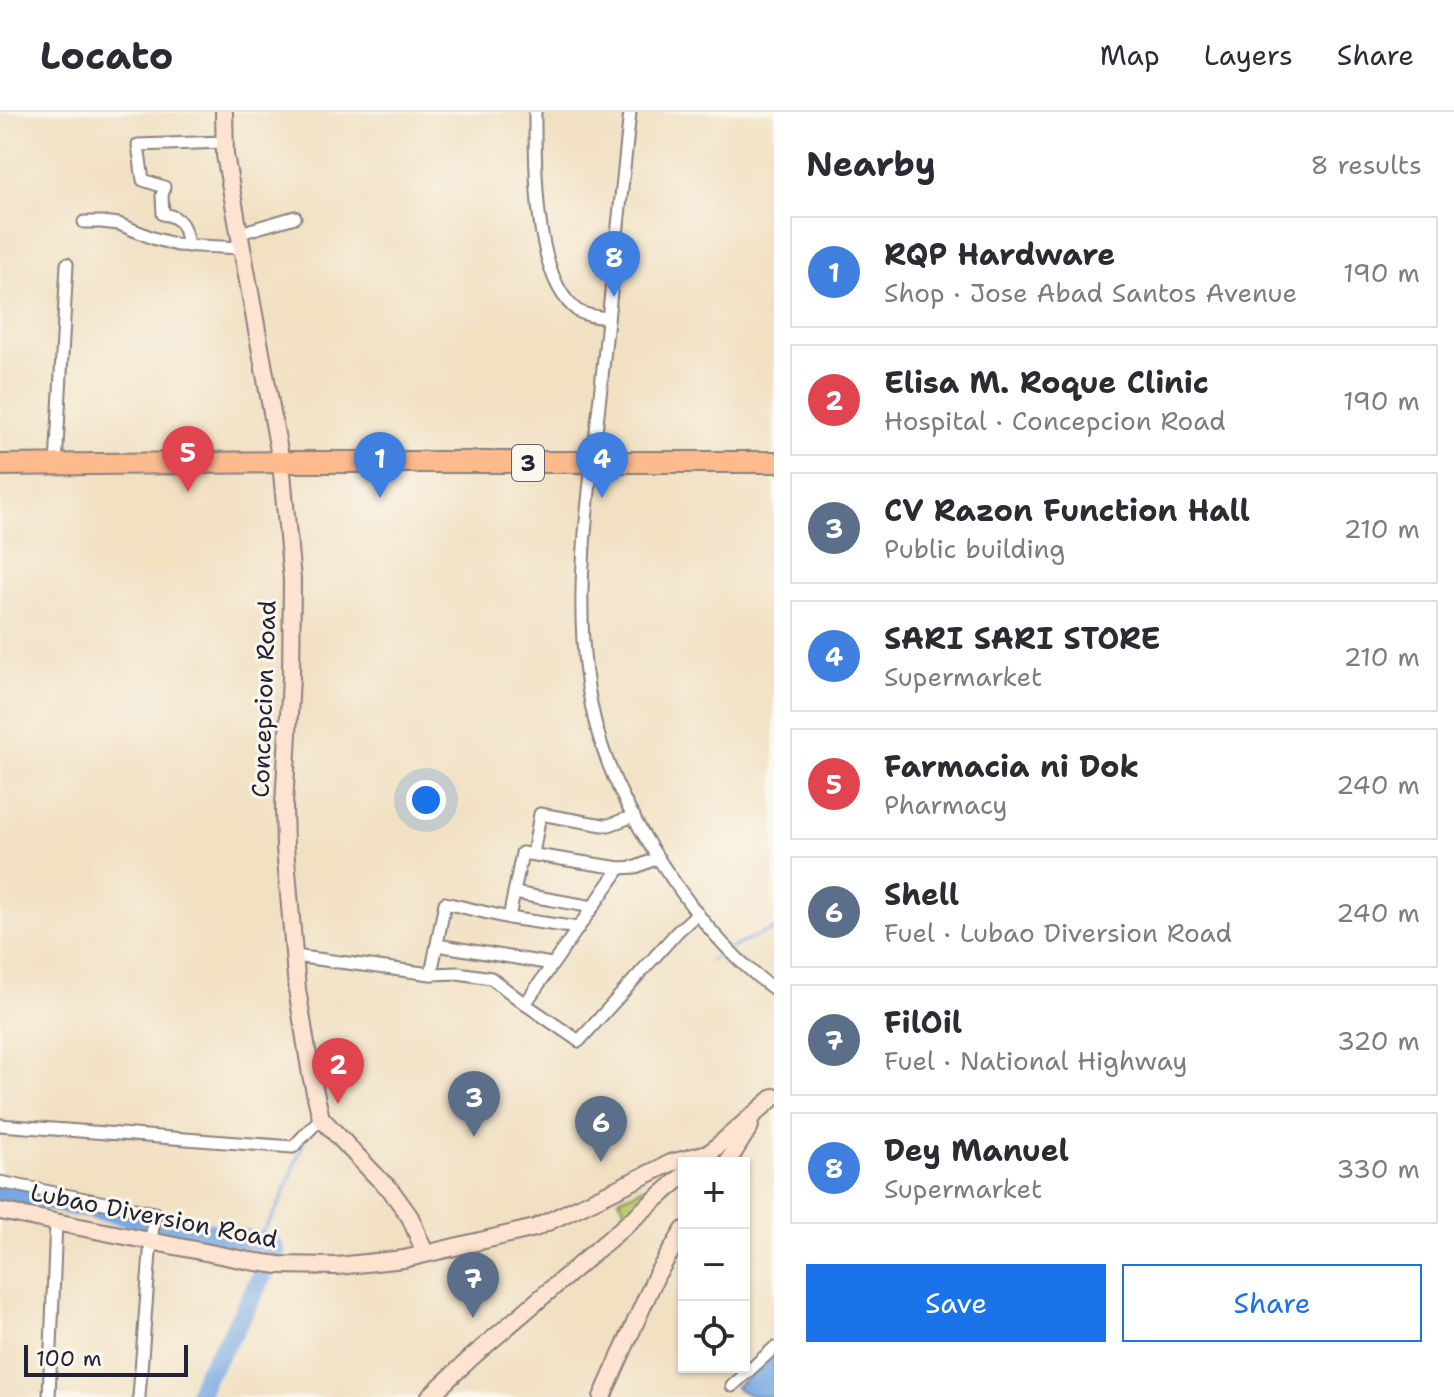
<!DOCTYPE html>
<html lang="en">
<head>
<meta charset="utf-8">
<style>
  body { margin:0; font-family:"Shantell Sans",sans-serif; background:#f7f7f7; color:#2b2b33 }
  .controls { position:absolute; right:24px; bottom:24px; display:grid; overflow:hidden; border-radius:0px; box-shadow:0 2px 6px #0004 }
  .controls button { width:72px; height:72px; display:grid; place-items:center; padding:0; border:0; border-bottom:2px solid #e1e1e2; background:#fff; color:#2b2b33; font:40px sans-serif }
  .scale { position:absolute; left:24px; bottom:20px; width:164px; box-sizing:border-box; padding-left:8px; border:4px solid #22223b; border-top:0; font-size:22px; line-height:28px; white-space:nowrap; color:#22223b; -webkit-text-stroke:6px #fbf7ec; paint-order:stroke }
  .you { position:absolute; left:426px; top:688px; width:28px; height:28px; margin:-20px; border:6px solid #fff; border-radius:50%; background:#1a73e8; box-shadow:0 0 0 12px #1a73e833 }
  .badge { display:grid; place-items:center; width:52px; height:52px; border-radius:50%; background:#1a73e8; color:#fff; font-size:26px; font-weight:700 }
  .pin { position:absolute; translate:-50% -66px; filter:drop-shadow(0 2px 4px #0008) }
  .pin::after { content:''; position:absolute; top:42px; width:28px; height:24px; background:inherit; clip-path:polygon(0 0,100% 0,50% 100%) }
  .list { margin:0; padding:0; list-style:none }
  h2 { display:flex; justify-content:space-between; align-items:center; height:104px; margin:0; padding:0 32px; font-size:34px }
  h2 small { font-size:26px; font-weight:400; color:#7c7c81 }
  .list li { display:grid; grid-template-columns:52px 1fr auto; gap:24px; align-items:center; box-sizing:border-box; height:112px; margin:0 16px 16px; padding:0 16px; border:2px solid #e1e1e2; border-radius:0px }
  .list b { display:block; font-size:30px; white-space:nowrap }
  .list p { margin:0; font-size:26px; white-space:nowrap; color:#7c7c81 }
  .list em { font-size:26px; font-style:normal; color:#7c7c81 }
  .actions { display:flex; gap:16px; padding:24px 32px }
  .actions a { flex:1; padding:18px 0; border:2px solid #1a73e8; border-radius:0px; text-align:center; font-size:28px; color:#1a73e8 }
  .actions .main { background:#1a73e8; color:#fff }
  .icon { flex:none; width:44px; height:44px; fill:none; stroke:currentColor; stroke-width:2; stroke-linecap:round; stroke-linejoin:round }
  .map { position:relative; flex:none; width:774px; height:1285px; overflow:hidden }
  header { display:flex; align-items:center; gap:48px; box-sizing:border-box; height:112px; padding:0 40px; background:#fff; border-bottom:2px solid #e1e1e2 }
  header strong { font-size:38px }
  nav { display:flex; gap:44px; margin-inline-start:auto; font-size:28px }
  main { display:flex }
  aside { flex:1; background:#fff }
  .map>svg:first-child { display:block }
  .green { fill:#bccd70; stroke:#6f7856; stroke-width:2 }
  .water { fill:#77a8e2; stroke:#4c658e; stroke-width:2 }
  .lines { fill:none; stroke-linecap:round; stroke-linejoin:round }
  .stream { stroke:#77a8e2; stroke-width:3 }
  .river { stroke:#77a8e2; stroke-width:20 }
  .street-casing { stroke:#8a817e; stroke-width:15 }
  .secondary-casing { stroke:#8a817e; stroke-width:20 }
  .highway-casing { stroke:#8a817e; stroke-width:24 }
  .street { stroke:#fff; stroke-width:11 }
  .secondary { stroke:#fee3d1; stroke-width:16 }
  .highway { stroke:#fcba8d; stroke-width:20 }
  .labels { text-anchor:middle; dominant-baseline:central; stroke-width:6; stroke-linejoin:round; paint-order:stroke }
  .shield { fill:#fbf7ec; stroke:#636270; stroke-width:2 }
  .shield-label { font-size:22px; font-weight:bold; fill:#22223b }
  .street-label { font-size:24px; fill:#22223b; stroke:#fbf7ec }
</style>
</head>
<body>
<header>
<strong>Locato</strong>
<nav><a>Map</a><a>Layers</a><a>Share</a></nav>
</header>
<main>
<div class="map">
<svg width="774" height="1285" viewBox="0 0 774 1285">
  <rect width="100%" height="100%" fill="#fbf7ec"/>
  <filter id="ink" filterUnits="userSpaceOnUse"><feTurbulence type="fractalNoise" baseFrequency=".0125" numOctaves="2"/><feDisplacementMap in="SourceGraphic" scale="16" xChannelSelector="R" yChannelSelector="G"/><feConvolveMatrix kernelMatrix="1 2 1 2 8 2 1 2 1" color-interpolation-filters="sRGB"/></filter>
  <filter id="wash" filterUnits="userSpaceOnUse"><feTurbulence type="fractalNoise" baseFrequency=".006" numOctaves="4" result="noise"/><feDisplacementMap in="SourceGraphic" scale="32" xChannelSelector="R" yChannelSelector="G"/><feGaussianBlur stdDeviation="1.8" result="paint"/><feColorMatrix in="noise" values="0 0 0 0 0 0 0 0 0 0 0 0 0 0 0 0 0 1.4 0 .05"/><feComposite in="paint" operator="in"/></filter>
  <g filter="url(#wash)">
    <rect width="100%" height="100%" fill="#f1e0c2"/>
    <path class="green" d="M674,1061l3,4 -48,39 -10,-17z"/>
    <path class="water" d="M774,1240v45c-15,0 -26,0 -38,-10z"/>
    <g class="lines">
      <g class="stream">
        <path d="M730,836l44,-19"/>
        <path d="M710,849l14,-9"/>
        <path d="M254,1130c27,-31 34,-61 49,-98"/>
      </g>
      <g class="river">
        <path d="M0,1080l271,52 4,6 -2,4"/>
        <path d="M198,1285l8,-22 27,-43 31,-60"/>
      </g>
    </g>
  </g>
  <g filter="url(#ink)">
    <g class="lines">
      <defs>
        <g id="street">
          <path d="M535,0c0,51 -2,167 43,199 8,5 20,6 30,7"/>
          <path d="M630,0c-10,95 -20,189 -30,284 -12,110 -33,228 -2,337 12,43 36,88 60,125 33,50 67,96 116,131"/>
          <path d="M84,110h17l18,2 34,14 24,7 66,3"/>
          <path d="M240,121l55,-16"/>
          <path d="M188,134c-3,-18 -5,-29 -25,-32l-1,-18 2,-9 -21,-7 -5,-35 87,-3"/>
          <path d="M56,353l11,-201"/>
          <path d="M533,742l7,-40 63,11h6l25,-9"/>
          <path d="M514,781l79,14"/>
          <path d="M509,806l13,-65 98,15 16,-1 22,-9"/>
          <path d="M437,833l115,19"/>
          <path d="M294,844l137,18 27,-1 33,5 34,26 54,37 99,-110 19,-17"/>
          <path d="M431,862l14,-71 64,15 69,10"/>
          <path d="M525,892l95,-136"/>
          <path d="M0,1013l293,22 28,-29"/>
          <path d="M0,1070l155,31 -4,27 -12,157"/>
          <path d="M732,1274l42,-38"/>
          <path d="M49,1285l7,-175"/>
        </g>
        <g id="secondary">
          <path d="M224,0l1,43 56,307 11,118 -1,98 -7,128 1,41 12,142 14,86 10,43 57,60 12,11 20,28 15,36"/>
          <path d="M706,1044l68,-59"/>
          <path d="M727,1051l23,-37"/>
          <path d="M0,1099l250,50 29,4 58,1 67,-7 131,-31 136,-65 41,-11"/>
          <path d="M429,1285l43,-40 212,-182"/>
          <path d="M602,1285l55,-123 27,-44"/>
        </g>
        <path id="highway" d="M0,353l296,-3h478"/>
      </defs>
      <use href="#street" class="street-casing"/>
      <use href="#secondary" class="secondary-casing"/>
      <use href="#highway" class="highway-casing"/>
      <use href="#street" class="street"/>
      <use href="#secondary" class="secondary"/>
      <use href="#highway" class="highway"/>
    </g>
  </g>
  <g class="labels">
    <rect class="shield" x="512" y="333" width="32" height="36" rx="6"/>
    <g class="shield-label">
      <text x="528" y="351">3</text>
    </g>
    <g class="street-label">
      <text transform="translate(264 587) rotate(-88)">Concepcion Road</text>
      <text transform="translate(154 1104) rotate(11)">Lubao Diversion Road</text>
    </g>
  </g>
</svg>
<div class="controls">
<button>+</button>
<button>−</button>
<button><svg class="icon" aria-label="locate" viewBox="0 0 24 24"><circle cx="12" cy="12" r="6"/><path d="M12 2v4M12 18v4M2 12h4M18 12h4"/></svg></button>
</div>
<div class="scale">100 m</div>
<div class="you"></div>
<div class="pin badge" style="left:380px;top:386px;background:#3f7fe0">1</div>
<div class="pin badge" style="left:338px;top:992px;background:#e0444e">2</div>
<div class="pin badge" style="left:474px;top:1025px;background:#5c6f8a">3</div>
<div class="pin badge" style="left:602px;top:386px;background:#3f7fe0">4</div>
<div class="pin badge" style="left:188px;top:380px;background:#e0444e">5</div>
<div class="pin badge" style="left:601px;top:1050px;background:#5c6f8a">6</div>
<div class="pin badge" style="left:473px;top:1206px;background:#5c6f8a">7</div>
<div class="pin badge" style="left:614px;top:185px;background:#3f7fe0">8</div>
</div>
<aside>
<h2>Nearby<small>8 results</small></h2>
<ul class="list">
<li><span class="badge" style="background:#3f7fe0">1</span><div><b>RQP Hardware</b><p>Shop · Jose Abad Santos Avenue</p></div><em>190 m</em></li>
<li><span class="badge" style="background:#e0444e">2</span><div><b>Elisa M. Roque Clinic</b><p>Hospital · Concepcion Road</p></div><em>190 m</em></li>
<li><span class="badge" style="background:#5c6f8a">3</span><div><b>CV Razon Function Hall</b><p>Public building</p></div><em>210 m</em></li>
<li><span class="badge" style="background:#3f7fe0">4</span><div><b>SARI SARI STORE</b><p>Supermarket</p></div><em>210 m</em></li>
<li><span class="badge" style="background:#e0444e">5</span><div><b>Farmacia ni Dok</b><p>Pharmacy</p></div><em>240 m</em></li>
<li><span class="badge" style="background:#5c6f8a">6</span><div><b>Shell</b><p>Fuel · Lubao Diversion Road</p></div><em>240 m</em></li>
<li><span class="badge" style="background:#5c6f8a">7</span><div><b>FilOil</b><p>Fuel · National Highway</p></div><em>320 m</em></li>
<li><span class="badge" style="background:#3f7fe0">8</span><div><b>Dey Manuel</b><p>Supermarket</p></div><em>330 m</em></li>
</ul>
<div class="actions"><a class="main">Save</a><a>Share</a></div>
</aside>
</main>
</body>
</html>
